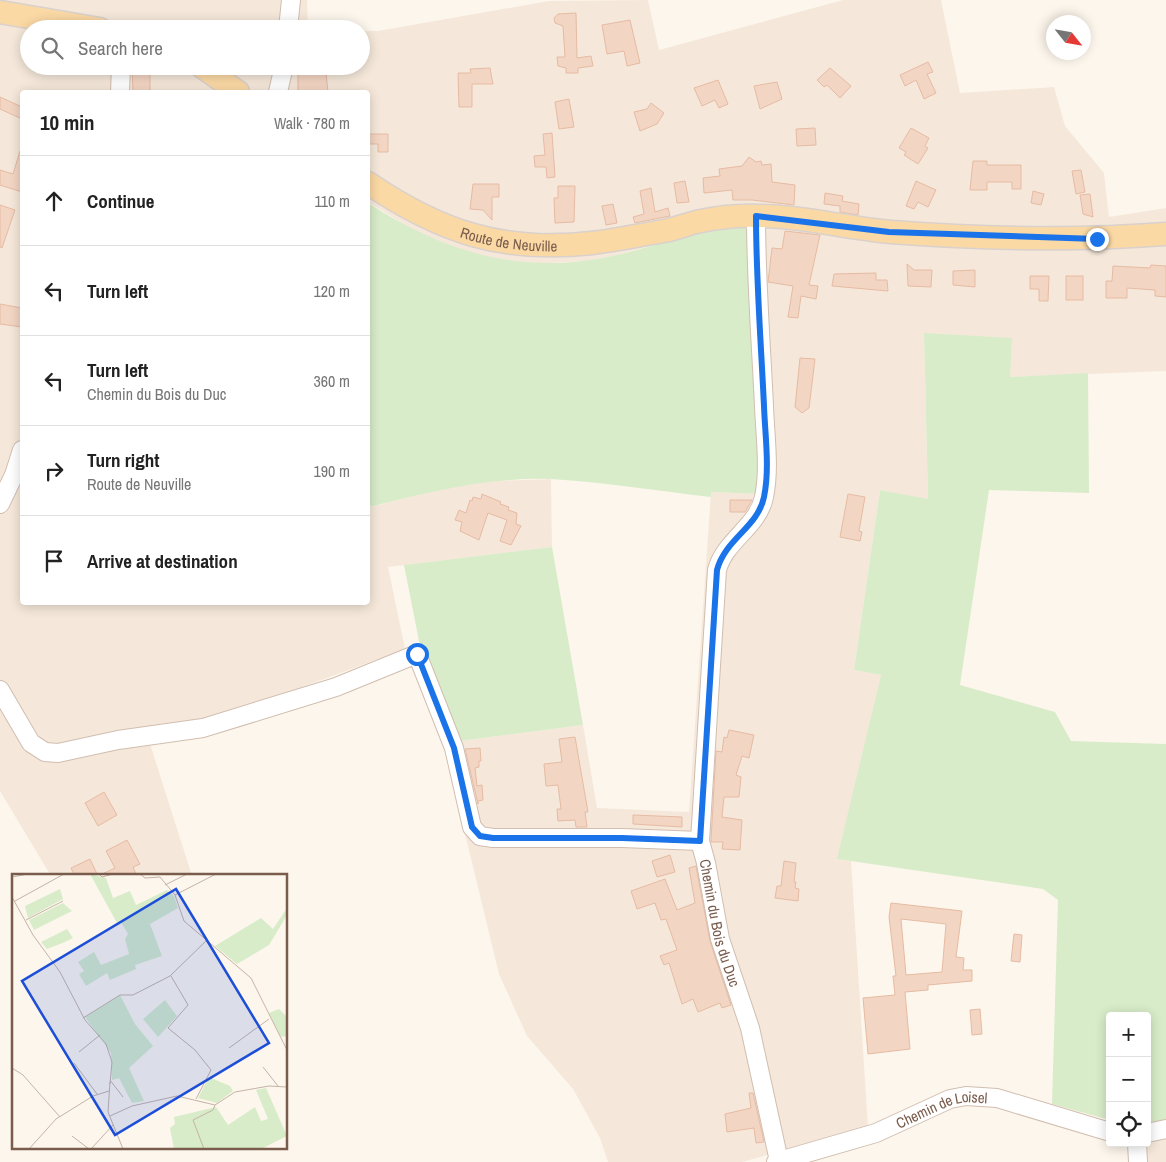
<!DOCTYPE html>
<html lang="en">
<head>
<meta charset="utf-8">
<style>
  body { margin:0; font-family:"Archivo Narrow",sans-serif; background:#f2f2f2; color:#222 }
  .controls { position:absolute; right:15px; bottom:15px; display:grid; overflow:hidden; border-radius:5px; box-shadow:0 2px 12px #0003 }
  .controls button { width:45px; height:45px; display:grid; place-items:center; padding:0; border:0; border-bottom:1px solid #e0e0e0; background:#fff; color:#222; font:25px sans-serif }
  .compass { position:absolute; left:1046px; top:15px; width:45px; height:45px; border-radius:50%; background:#fff; box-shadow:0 2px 12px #0003; rotate:121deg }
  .stop { position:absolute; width:15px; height:15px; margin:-11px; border:4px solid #1a73e8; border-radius:50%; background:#fff }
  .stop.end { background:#1a73e8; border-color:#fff; box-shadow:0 1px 5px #0008 }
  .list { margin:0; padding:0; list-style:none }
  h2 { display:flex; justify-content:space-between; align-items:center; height:65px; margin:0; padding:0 20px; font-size:21px }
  h2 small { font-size:16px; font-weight:400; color:#767676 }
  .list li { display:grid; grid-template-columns:32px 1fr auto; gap:15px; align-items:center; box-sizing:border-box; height:90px; padding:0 20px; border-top:1px solid #e0e0e0 }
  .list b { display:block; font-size:19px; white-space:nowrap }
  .list p { margin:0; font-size:16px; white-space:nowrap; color:#767676 }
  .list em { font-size:16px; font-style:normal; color:#767676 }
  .icon { flex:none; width:28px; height:28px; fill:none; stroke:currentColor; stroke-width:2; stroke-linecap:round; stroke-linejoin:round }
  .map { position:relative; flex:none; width:1166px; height:1162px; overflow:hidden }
  .search { position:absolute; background:#fff; box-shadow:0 2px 12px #0003; left:20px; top:20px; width:350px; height:55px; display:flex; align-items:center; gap:12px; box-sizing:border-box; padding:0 18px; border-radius:28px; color:#767676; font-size:19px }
  .panel { position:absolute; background:#fff; box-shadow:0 2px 12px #0003; left:20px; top:90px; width:350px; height:515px; border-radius:5px }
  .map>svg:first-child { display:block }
  .residential { fill:#f5e8da }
  .green { fill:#d8ecc9 }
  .building { fill:#f3d5c3; stroke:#e6bba3; fill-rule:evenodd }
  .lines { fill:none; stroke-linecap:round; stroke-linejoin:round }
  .minor-casing { stroke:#d1beb0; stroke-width:20 }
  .major-casing { stroke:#dad1cd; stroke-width:25 }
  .minor { stroke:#fff; stroke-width:18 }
  .major { stroke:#fbd9a5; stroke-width:22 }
  .route { stroke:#1a73e8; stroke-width:6 }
  .labels { text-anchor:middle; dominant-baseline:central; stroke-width:5; stroke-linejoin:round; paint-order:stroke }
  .street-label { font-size:15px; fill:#7a5c4d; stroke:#fffaf3 }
  .inset-road { fill:none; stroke:#c5b3a7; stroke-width:1 }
  .view { fill:#1d4ed8; fill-opacity:0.15; stroke:#1d4ed8; stroke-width:2.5 }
  .inset-edge { fill:none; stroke:#7a5c4d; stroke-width:2.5 }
</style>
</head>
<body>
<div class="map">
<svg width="1166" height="1162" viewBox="0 0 1166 1162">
  <rect width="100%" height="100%" fill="#fdf6ec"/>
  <g class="residential">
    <path d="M0,0h307l1,29h-279v37h332v-35h17l171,-30 99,-1 11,50 184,-50h98l19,93 94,-6 11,39 39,47 5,44 57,-9v163l-156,6 -86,-44 4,167 -48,-10 -26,180 27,5 -43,184 13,2 17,266 -126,35h-134l-8,-24 -27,-49 -46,-53 -28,-62 -56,-231 140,-18 14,83 92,4 22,-320 50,2 -48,-265 -100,27 -28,5 -49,3 -28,-2 -41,-10 -49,-19 -50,-31v-110h-346v510h346v-105l2,10 84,-21 42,-5 55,-2 1,68 -164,20 17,82 -175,65 -85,14 47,148h-141l-51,-85z"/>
    <path d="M1166,1119v43h-21l2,-38z"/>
  </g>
  <g class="green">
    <path d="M368,203c76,49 153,73 244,53 33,-7 65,-19 99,-26 14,-4 30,-3 45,-4l5,268 -50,-2v5c-53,-6 -107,-15 -160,-18 -62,-2 -122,13 -182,28l-1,-10z"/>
    <path d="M924,333l88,5 -2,39 78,-4 1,120 -100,-3 -29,195 95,27 16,29 95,3v375l-19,5v-108h-37v104l-58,-16 6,-204 -15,-11 -206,-30 44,-184 -27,-5 26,-180 48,9z"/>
    <path d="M552,547l31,178 -124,16 -39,-95 -16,-81z"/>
  </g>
  <g class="building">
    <path d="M576,13l1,45 14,-2 2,10 -15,2v5h-12v-5l-8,-2 -1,-9h8l-2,-31 -8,-3 -1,-5 4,-4z"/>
    <path d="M630,20l10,43 -13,3 -3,-15 -17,3 -5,-29z"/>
    <path d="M928,62l5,10 -6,2 9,19 -12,6 -8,-19 -11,6 -5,-11z"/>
    <path d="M132,66h18v26h-17z"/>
    <path d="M490,68l3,16h-21v23h-13l-1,-34h13l-1,-4z"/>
    <path d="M830,68l21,18 -11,12 -13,-13 -3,2 -7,-7z"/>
    <path d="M326,73l2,19h-30v-18z"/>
    <path d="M718,80l10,24 -9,4 -4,-8 -13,6 -8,-18z"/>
    <path d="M777,82l5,17 -22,10 -6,-23z"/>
    <path d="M0,97l22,10v12l-22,-10z"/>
    <path d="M569,99l5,28 -15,2 -4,-27z"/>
    <path d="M651,103l13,10 -7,11 -17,7 -6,-19 13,-3z"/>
    <path d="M815,128l1,17 -19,1 -1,-17z"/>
    <path d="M911,128l18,10 -4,8 3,2 -10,16 -14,-9 2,-3 -7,-4z"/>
    <path d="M552,133l3,44 -8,1 -1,-11h-11l-1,-11 11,-1 -2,-21z"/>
    <path d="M368,134h20v18h-10v-8h-10z"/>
    <path d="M20,151l2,1v40l-22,-7v-15l13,4z"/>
    <path d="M749,157l7,5 5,-1 1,4 9,-1 1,18 23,3 -1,20 -42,-5h-19l-1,-10 -28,3 -1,-15 17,-2 -1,-7 23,-3z"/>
    <path d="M973,161h14v4h34v24h-9v-7h-25v8h-17z"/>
    <path d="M1081,170l4,22 -9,2 -4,-23z"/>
    <path d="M685,181l4,21 -12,1 -3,-20z"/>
    <path d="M916,181l20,9 -8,17 -10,-5 -4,7 -8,-3z"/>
    <path d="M473,184h26v13h-7v23l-9,-10 -13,-1z"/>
    <path d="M558,186h17l-1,36 -19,1 -1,-25h4z"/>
    <path d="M651,188l4,24 13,-4 2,8 -35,7 -2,-6 11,-3 -4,-23z"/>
    <path d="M1033,191l11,3 -3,11 -10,-2z"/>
    <path d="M825,193l18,3 -1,5 17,3 -1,11 -18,-3v-6l-16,-2z"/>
    <path d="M1090,194l3,23 -10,-3 -3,-19z"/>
    <path d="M613,204l4,19 -11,2 -4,-19z"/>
    <path d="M0,205l15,5 -13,38 -2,-1z"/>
    <path d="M785,231l35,4 -11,50 9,1 -2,13 -15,-3 -3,22 -10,-1 5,-31 -25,-4 4,-34 10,1z"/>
    <path d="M907,264l7,6h18l-1,17 -23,-1z"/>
    <path d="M1151,265l15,1v31l-11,-1v-6l-28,-2v10h-21v-17h6l1,-15 37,2z"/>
    <path d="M975,270v17l-22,-2v-14z"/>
    <path d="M876,273v7h11l1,11 -56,-5 2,-12z"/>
    <path d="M1030,276h19l-1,25h-9v-12h-9z"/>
    <rect x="1066" y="276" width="17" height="24"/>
    <path d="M0,304l22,4v19l-22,-3z"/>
    <path d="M800,358l15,1 -6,49 -7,5 -7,-6z"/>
    <path d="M482,494l19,8 -1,2 9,3 -1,3 9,3 -1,11 5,2 -10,19 -11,-4 7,-21 -19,-7 -9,27 -19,-9 2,-9 -7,-2 4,-10 7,3 4,-13 2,1 1,-4 8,2z"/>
    <path d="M848,494l17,3 -6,34 3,1 -2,9 -20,-4z"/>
    <path d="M730,500h22l-7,12h-15z"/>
    <path d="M729,730l25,5 -5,23 -7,-2 -6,19 5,2 -2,20h-15l-2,20 20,3 -2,30 -18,-1 1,-7h-12v-2l5,-89 6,1 2,-15 3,1z"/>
    <path d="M575,737l13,75h-3l2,15h-11l-1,-7 -17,1 -1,-12h4l-3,-24 -12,1 -2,-22 18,-2 -3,-23z"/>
    <path d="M480,748l1,13h-2v6l-4,1 2,18 5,-1 1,15 -5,1v3l-13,-55z"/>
    <path d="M104,792l13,23 -19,11 -13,-23z"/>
    <path d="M633,815l49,2v10l-49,-3z"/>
    <path d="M127,840l13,24 -7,3 4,9h-39l17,-8 -9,-17z"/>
    <path d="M670,855l5,17 -18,5 -5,-16z"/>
    <path d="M90,859l8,17h-23l-4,-8z"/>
    <path d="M784,861l12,2 -2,19h2l-1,6 4,1 -1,12 -23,-3 2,-12h4z"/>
    <path d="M696,866l14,75 21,64 -9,3 -2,-5 -22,9 -5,-13 -11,5 -13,-41 -5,2 -4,-9 17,-6 -11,-31 -5,1 -6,-17 -18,6 -6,-18 34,-12 12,31 18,-7 -6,-35z"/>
    <path d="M891,903l71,8 -6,46 8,1 -1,12h9v11l-44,4v5l-23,2 5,57 -42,5 -5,-56 32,-3 -2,-19h3l-7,-59zM901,919l45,5 -4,48 -36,3z"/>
    <path d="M1014,934l8,1 -2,27 -9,-1z"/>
    <path d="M980,1009l2,25 -10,1 -2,-25z"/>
    <path d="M749,1093h4l11,49 -8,1 -2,-15 -27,4 -2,-18 26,-6z"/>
  </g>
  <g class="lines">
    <defs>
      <g id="minor">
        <path d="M288,29l3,-29"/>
        <path d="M120,92l1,-26"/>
        <path d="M278,92l6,-26"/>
        <path id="s1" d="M756,216c0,63 5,127 8,190 1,29 6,63 0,91 -6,30 -39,43 -47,73l-17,271 6,22 14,76 30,89 29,133"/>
        <path d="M0,504l14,-29 8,-25"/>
        <path d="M0,690l31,53 14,9 13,1 60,-13 85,-12 133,-41 81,-33 37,94 18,79 8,9 13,2h129l78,3"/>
        <path d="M1147,1133l19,-4"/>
        <path d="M1137,1143l1,19"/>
        <path id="s2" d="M776,1162l100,-29 74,-34 16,-3 31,2 113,34"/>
      </g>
      <g id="major">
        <path d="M0,12l100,17"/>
        <path d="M201,66l37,26"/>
        <path id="s3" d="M368,183c72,49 135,70 224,60 24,-3 48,-8 72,-12 11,-2 21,-6 32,-9 19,-4 41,-7 61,-6 45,0 89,12 134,16 92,7 184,9 275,2"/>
      </g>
    </defs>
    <use href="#minor" class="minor-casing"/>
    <use href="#major" class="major-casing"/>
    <use href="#minor" class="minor"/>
    <use href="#major" class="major"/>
  </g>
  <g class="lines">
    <path class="route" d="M417,654l37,94 18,79 8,9 13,2h129l78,3 17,-271c8,-31 41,-43 47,-73 6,-29 1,-62 0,-91 -3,-63 -8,-127 -8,-190l133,16 208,7"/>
  </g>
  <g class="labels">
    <g class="street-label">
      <text stroke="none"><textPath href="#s3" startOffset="154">Route de Neuville</textPath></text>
      <text stroke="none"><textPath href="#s1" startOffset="725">Chemin du Bois du Duc</textPath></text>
      <text stroke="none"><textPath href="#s2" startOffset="175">Chemin de Loisel</textPath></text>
    </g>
  </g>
  <g transform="translate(12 874)">
    <rect width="275" height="275" fill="#fdf6ec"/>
    <path d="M78,0l16,4 7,20 17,-7 6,14 31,-15 7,6 4,12 -28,16 12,32 -27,9 1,4 -26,11 -3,-7 -21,13 -7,-12 5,-3 -6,-9 16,-10 7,13 28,-11 -4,-15 3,-5 -7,-12 -4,1zM48,15l3,10 -35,19 -3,-12zM51,29l9,8 -38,19 -5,-10zM275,34v7l-18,30 -32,19 -22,-18 46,-28 12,11zM55,55l6,9 -8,4 -18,7 -6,-7zM108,121l15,29 18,22 -24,22 15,33 -12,2 -13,-25 -7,2 -1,-27 -26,-36zM153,126l12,16 -19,21 -15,-18zM267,135l8,8v20l-7,-1 -11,-23zM197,203l21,9 3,5 -16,12 -19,-5zM254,214l21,48 -26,13h-87l-4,-21 5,-4 -1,-7 42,-10 12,18 27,-18 6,14 7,-2 -12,-29z" fill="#d8ecc9"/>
    <path class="inset-road" d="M87,0l3,3 11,-3M128,0l5,4 15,-1 15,18 9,26 67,57 36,72M0,3l16,-3M153,11l22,-11M163,21l41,-21M0,23l21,38 27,37 25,48 21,24 6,18 -2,22M3,27l49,-27M14,46l37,-19M159,102l17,29 -20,23 27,22 16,20 -15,29M71,144l37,-23h13l37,-19 37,-36M217,174l40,-29M67,178l21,-17M62,189l23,31M251,193l15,19M0,194l11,7 37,42M98,206l13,17M98,208l-2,30 15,37M98,242l22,-10 45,-10 38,9 20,-13 34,-6 18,1M60,262l17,13M17,275l27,-30 37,-23 16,-5M79,275l22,-24M192,275l-11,-29 20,-10 2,-5"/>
    <path class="view" d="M164,15l93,154 -154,92 -93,-154z"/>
    <rect width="275" height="275" class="inset-edge"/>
  </g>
</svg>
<div class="controls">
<button>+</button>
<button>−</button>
<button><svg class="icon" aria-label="locate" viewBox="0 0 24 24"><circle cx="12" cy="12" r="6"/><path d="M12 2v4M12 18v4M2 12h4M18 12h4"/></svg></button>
</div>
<svg class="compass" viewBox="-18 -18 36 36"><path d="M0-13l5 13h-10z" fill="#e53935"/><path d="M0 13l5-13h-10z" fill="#767676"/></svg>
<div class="stop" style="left:417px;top:654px"></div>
<div class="stop end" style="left:1097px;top:239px"></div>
<div class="search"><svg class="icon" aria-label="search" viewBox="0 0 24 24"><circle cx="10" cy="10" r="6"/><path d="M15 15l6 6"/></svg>Search here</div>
<section class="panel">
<h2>10 min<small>Walk · 780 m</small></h2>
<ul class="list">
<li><svg class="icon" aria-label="ahead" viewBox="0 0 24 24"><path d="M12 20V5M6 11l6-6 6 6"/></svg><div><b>Continue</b></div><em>110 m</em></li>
<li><svg class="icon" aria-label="left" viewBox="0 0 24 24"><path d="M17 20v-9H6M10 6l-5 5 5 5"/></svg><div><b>Turn left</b></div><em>120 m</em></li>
<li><svg class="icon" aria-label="left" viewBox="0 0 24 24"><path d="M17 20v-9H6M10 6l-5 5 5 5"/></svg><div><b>Turn left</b><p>Chemin du Bois du Duc</p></div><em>360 m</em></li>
<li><svg class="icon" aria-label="right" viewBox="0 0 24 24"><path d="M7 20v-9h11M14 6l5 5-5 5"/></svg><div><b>Turn right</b><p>Route de Neuville</p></div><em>190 m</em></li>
<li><svg class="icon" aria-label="arrive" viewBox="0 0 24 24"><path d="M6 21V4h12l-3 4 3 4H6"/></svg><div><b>Arrive at destination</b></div></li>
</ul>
</section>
</div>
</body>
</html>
